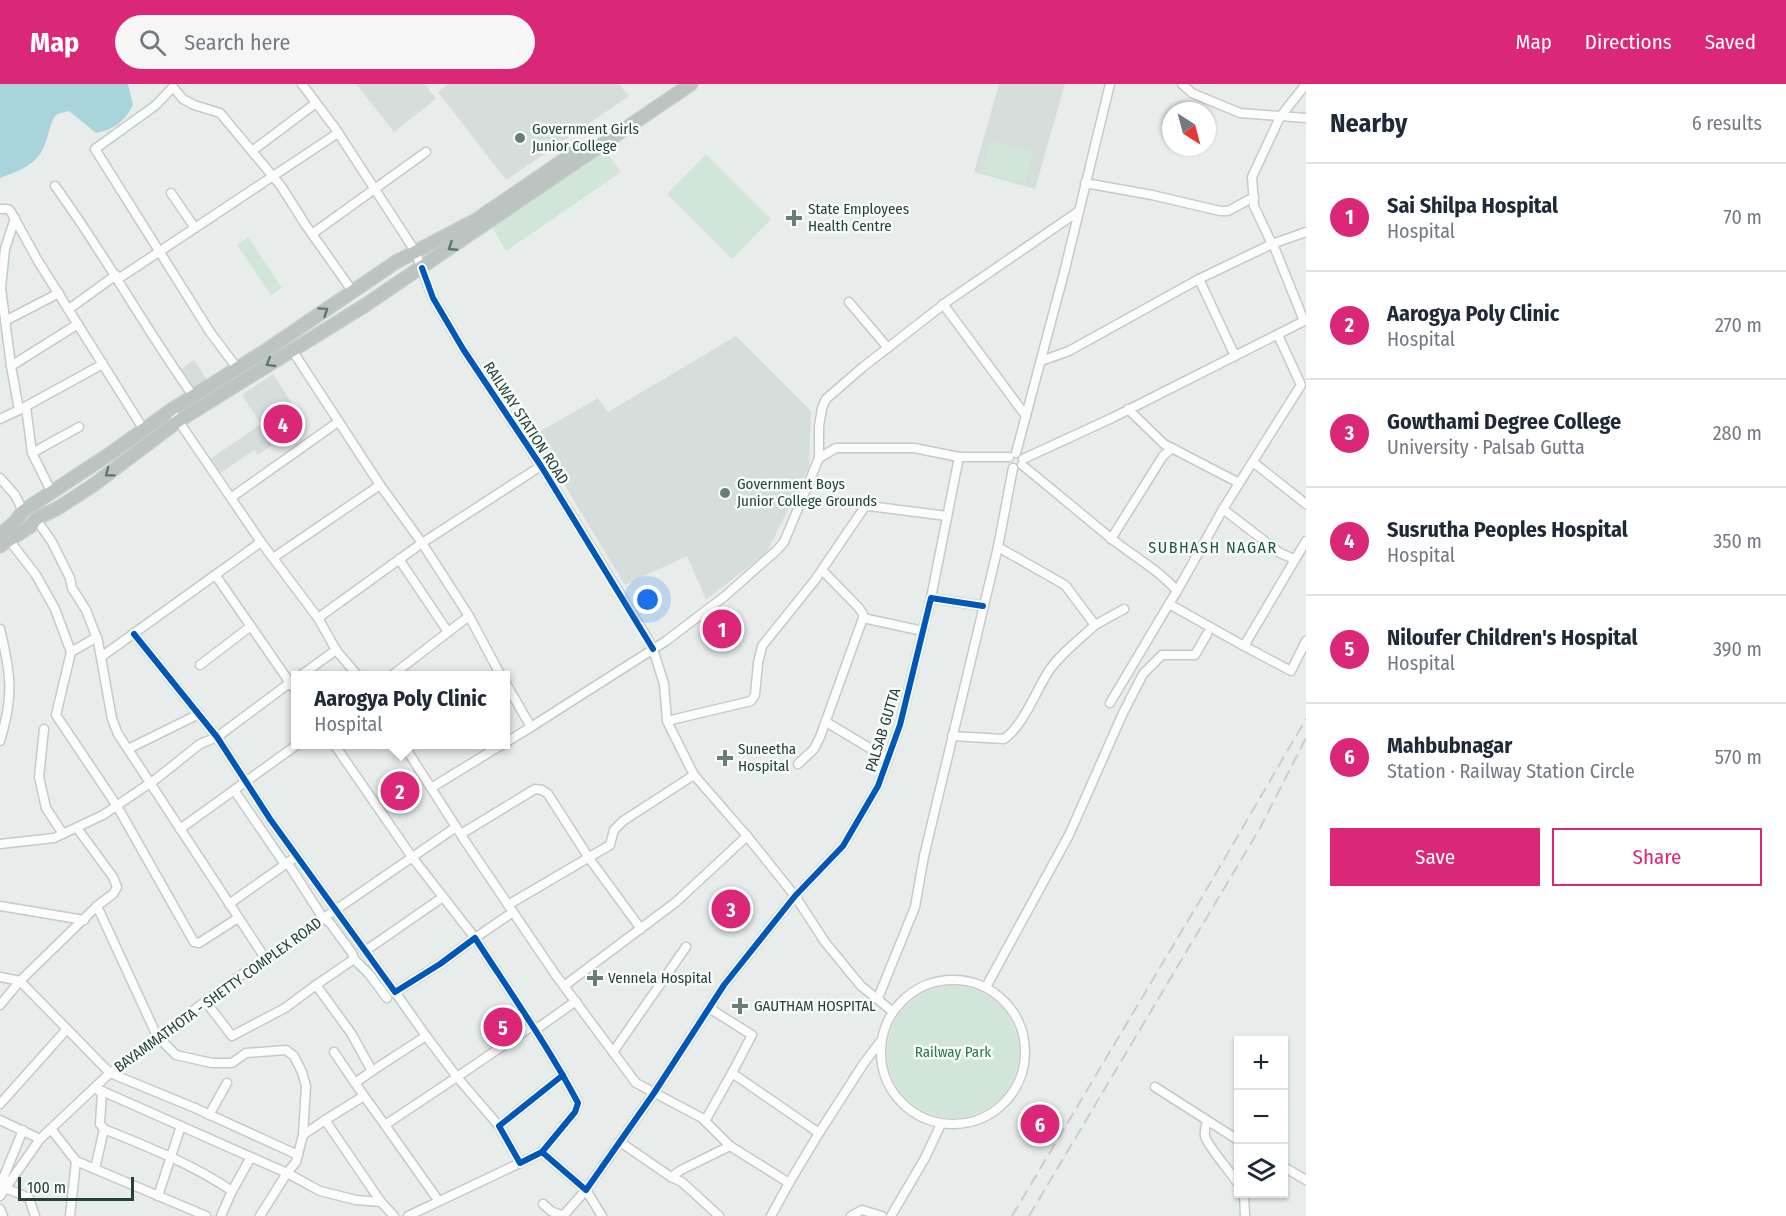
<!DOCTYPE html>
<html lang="en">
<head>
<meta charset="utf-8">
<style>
  body { margin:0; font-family:"Fira Sans Condensed",sans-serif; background:#f6f6f7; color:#1f2937 }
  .controls { position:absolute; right:18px; bottom:18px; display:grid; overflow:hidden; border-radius:0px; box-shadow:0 2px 4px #0004 }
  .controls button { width:54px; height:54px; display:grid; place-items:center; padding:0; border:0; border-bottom:2px solid #e0e1e3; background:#fff; color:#1f2937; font:30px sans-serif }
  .compass { position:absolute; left:1162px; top:18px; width:54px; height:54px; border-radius:50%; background:#fff; box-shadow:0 2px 4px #0004; rotate:144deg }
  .scale { position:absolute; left:18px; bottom:15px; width:116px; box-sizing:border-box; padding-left:6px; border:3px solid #24423a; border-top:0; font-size:16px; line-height:21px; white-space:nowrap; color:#24423a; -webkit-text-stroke:4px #f7fbf9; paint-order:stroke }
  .you { position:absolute; left:648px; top:516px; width:21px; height:21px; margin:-15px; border:4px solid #fff; border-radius:50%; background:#1a73e8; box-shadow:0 0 0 9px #1a73e833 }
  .badge { display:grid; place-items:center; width:39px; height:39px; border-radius:50%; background:#db2777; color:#fff; font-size:20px; font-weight:700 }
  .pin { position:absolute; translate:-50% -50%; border:3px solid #fff; box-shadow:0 2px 6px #0006 }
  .popup { position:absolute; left:291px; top:587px; width:219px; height:78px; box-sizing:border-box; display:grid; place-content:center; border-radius:0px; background:#fff; filter:drop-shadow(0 2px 4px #0005); font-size:20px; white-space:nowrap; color:#747a83 }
  .popup b { font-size:22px; color:#1f2937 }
  .popup::after { content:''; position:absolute; left:50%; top:100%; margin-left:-12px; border:12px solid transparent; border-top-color:#fff }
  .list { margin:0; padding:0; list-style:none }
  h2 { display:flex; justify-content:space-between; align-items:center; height:78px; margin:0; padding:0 24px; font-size:26px }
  h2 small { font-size:20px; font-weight:400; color:#747a83 }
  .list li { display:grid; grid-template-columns:39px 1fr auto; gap:18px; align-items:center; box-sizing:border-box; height:108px; padding:0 24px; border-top:2px solid #e0e1e3 }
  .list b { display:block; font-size:22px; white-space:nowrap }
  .list p { margin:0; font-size:20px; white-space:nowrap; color:#747a83 }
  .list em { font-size:20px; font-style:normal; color:#747a83 }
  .actions { display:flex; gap:12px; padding:18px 24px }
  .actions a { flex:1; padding:14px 0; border:2px solid #db2777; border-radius:0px; text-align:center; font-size:21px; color:#db2777 }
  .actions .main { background:#db2777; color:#fff }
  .icon { flex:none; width:33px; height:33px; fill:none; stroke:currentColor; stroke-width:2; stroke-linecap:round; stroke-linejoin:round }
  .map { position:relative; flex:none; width:1306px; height:1132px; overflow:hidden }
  header { display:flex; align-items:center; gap:36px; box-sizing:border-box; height:84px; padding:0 30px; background:#db2777; color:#fff }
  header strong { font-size:28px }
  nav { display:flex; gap:33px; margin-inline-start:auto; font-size:21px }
  .search { width:420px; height:54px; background:#f6f6f7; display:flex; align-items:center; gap:15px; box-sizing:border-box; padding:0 21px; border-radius:33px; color:#747a83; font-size:22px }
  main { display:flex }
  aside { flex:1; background:#fff }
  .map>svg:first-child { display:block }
  .built { fill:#d6dedb }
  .green { fill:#d1e6d8 }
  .water { fill:#a9d4db }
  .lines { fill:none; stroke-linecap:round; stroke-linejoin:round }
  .minor-casing { stroke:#c5cac8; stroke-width:11 }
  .highway-casing { stroke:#c3ccc9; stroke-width:15 }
  .minor { stroke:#fcfcfc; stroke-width:8 }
  .highway { stroke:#bcc4c2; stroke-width:12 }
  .rail { stroke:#c9cdcc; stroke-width:2; stroke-dasharray:12 6; stroke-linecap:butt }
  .cycleway-casing { stroke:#f7fbf9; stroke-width:10 }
  .cycleway { stroke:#0057b8; stroke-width:6 }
  .oneway { stroke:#617670 }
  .poi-dot { fill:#697e78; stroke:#f7fbf9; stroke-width:2 }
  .labels { text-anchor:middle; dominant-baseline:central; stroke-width:5; stroke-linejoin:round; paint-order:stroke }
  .poi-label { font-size:15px; fill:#24423a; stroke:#f7fbf9; text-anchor:start }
  .street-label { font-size:15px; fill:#24423a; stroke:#f7fbf9 }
  .park-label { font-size:15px; fill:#2d7a4b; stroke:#f7fbf9 }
  .neighbourhood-label { font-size:16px; letter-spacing:1.5px; fill:#1f5548; stroke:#f7fbf9 }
</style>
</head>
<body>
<header>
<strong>Map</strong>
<div class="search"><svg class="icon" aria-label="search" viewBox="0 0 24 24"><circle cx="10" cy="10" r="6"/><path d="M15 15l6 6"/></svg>Search here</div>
<nav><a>Map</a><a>Directions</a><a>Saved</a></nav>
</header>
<main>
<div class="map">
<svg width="1306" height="1132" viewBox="0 0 1306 1132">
  <rect width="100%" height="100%" fill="#e8edeb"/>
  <g class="built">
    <path d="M356,0h69l11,15 -42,33z"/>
    <path d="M449,0h170l10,12 -123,84 -68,-88z"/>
    <path d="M999,0h66l-30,105 -61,-17z"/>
    <path d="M736,252l75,75 -2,56 -42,85 -61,48 -19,-44 -62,29 -91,-150 64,-37 10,14z"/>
    <path d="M194,276l16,24 -17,12 -16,-24z"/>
    <path d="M273,290l32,49 -47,32 -4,-5 -35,24 -10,-14 52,-36 -19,-29z"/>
  </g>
  <g class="green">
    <path d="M991,57l43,11 -9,32 -43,-13z"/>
    <path d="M604,65l17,23 -115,79 -14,-24z"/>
    <path d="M706,70l65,65 -39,40 -65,-65z"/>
    <path d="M248,153l34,51 -11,7 -34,-50z"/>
    <circle cx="953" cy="968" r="66"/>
  </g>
  <path class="water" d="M0,0h128l5,21c-8,16 -19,25 -37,28l-27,-22c-4,1 -10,2 -13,4 -6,5 -9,31 -16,39 -9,13 -26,19 -40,24z"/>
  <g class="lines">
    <defs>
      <g id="minor">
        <path d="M302,0l33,44 80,123 18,47 30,51 78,117 105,170 7,13 11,35 3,37 27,54 53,61 48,60 30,46 36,44 31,25"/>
        <path d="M1182,0l10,9 48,20 66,5"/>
        <path d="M1306,0l-26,33 -28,60 2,29 18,38 34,-12"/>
        <path d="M252,67l64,-48"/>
        <path d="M1085,99l67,12 68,16h8l26,-14"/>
        <path d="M55,102c50,68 90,143 139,211"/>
        <path d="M171,109l24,35"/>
        <path d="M0,125h8l3,3 27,49 106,169"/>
        <path d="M312,150l114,-82"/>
        <path d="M1273,160l31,77"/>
        <path d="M118,195l220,-146"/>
        <path d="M1199,195l36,77"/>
        <path d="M849,218l39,46"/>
        <path d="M943,220l83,112"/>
        <path d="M69,225l47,-34"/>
        <path d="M5,237l54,-28"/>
        <path d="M292,266l88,135 42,58 119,-77"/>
        <path d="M1041,277l28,-10 130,-72 73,-35"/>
        <path d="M11,282l67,-42"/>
        <path d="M237,284l-27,-36 -115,-183 61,-44 17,-18 10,12 11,6 26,8 61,73 24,38 48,68"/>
        <path d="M26,323l6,46 19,38"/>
        <path d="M1128,325l36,35 75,39"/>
        <path d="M19,326l84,-46"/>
        <path d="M171,326l90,132 57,76 18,32 22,26"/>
        <path d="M0,335l19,-9 -8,-44 -10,-78 4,-39 10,-31"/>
        <path d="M32,369l47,-26"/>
        <path d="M1016,369l48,-180 46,-189"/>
        <path d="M819,374v-32l3,-18 4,-9 37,-32 85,-66 131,-90"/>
        <path d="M1023,375l89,-41 194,-98"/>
        <path d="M1253,378l53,42"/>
        <path d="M1022,381c30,24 59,49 90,74 21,17 47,31 65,52l46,-82 78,-124 -23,-50"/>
        <path d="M0,394l15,17 8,16"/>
        <path d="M232,413l106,-75"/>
        <path d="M1223,425l57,44 14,6"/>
        <path d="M36,435l16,23 18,36 2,10 14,22 12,31 14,78 6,15 147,224"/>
        <path d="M1111,455l52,-83 9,-8"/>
        <path d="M9,456l27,35 19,34 16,43"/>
        <path d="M1306,457l-62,105 47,25 15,-30"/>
        <path d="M998,463l67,38 30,40 29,-16"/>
        <path d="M273,474l107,-73"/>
        <path d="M399,475l49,73"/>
        <path d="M216,492l79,114"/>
        <path d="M1177,507l-8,13 75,42"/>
        <path d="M931,514l28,-141"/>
        <path d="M318,534l104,-75 47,73 32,60"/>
        <path d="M863,534l60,13"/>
        <path d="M0,545c11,45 14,67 0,112"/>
        <path d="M134,550l83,103 53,82 125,173 45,-28 35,-26c35,54 73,108 103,165l-3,9 -33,40 -22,11 -21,-37 64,-51"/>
        <path d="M97,553l-26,15 -15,63 61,91 77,136 5,1 39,-25"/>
        <path d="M101,573l160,-115"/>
        <path d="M200,581l51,-39"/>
        <path d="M300,592l36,-26"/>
        <path d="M391,592l78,-60"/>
        <path d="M505,598l26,45 -26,16"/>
        <path d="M1110,619l59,-99"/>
        <path d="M667,637l84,-20 4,-6 3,-32 4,-17 53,-66 49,-72 5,-2 78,10"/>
        <path d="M826,638l62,37"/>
        <path d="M531,643l135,-86 59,-45 52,-46 7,-8 35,-84 17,-10h78l45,9h50"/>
        <path d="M44,645l-5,48 7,31 17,26"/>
        <path d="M952,652l52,3c19,-13 31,-46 44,-67 12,-18 31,-32 47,-47"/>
        <path d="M334,660l78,113 63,81 38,-26"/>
        <path d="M403,660l62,97 90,133 81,109 66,35 28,28 59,37 -18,33"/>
        <path d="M128,665l71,-35"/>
        <path d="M798,680l16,-15 6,-12 43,-119v-4l-4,-6 -37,-38"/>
        <path d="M431,704l72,-44"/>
        <path d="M234,706l50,73 5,2 34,53 7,5 22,30 2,6 15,15 18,24"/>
        <path d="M77,744l36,49 4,10 -4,7 -16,12 -77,75 90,92 85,35 103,47"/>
        <path d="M180,745l118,-85"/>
        <path d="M461,750l74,-45 7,1 6,4 41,64 52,71"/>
        <path d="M0,760l54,-6 49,-23 53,-36 44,-35 17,-7 78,-58"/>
        <path d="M229,820l68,-48"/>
        <path d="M508,821l102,-60 4,-15 9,-9 71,-46"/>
        <path d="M0,822l84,14"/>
        <path d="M97,822l60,130 19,19 36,8h20l14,-10 40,-3 8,6 8,16 4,14 -3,49"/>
        <path d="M365,867l78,-54"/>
        <path d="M0,893l20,4 -20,24"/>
        <circle cx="953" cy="968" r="72"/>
        <path d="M316,901l38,-26"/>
        <path d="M564,902l112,-84 71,-66"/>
        <path d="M986,903l83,-152 54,-122 20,-39 19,-19h33l12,-21"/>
        <path d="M878,914l37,-91 9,-51 74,-309 15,-79"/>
        <path d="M209,922l23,30 53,-28 31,-23 35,48 21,38 54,-35 -31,-44"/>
        <path d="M709,924l43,27 -20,38"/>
        <path d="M535,946l41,-29"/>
        <path d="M426,952l31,41 -72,48 53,75"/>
        <path d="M334,968l21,31 17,-12"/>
        <path d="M613,968l73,-105"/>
        <path d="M1155,1003l83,53"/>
        <path d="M99,1007h3l-2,33 4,5c44,18 88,35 128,62l-11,25"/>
        <path d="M102,1007l185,82 9,-11 7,-27 22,-15 56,82"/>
        <path d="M364,1012l21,29"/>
        <path d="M0,1020l67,-75"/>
        <path d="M209,1031l18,-32"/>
        <path d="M0,1036l40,19"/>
        <path d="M325,1036l39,-24 -9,-13"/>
        <path d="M705,1037l27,-48 87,60 -30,50"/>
        <path d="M1207,1037c-1,4 -3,10 -2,15 3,11 26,36 33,48"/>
        <path d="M499,1042l-42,-49 75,-51"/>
        <path d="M51,1045l25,32 130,55"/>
        <path d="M819,1049l45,-70 16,-21"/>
        <path d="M620,1058l51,35"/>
        <path d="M542,1068l44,38 68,-97 70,-108 71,-89 48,-50 35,-60 22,-61 31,-127 52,8"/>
        <path d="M1284,1083l22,13"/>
        <path d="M95,1085l9,-40"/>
        <path d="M0,1102l23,-56"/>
        <path d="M3,1103l26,11 6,18"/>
        <path d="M232,1107l19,-34"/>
        <path d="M1244,1110l1,22"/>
        <path d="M0,1112l40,-57 70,-66 124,-93 222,-153"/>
        <path d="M158,1112l23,-70"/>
        <path d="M543,1120l8,7 12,5"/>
        <path d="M0,1125l3,7"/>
        <path d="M70,1132l6,-55"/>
        <path d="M260,1132l27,-43 33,18 36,9 25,2 13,14"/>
        <path d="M408,1132l112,-53"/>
        <path d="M563,1132l23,-26 16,26"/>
        <path d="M719,1132l-37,-34 -11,-5 10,-7 49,-24"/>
        <path d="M851,1132l11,-6 20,6"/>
        <path d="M891,1132l34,-58 16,-34"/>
      </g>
      <g id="highway">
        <path d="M0,451l15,-13 8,-11 88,-58 60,-43 97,-61 128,-87 80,-42 101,-69"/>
        <path d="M0,462l31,-20 5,-7 22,-11 34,-22 86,-65 186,-115 327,-222"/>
      </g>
    </defs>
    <use href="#minor" class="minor-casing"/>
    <use href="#highway" class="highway-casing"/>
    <use href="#minor" class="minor"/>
    <use href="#highway" class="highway"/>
    <g class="rail">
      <path d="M1012,1132l196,-329 98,-168"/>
      <path d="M1029,1132l231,-388 46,-90"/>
    </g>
    <defs>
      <g id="cycleway">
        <path d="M422,184l11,30 30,51 78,117 112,183"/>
        <path d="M134,550l83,103 53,82 125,173 45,-28 35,-26c35,54 73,108 103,165l-3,9 -33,40 -22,11 -21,-37 64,-51"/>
        <path d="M542,1068l44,38 68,-97 70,-108 71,-89 48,-50 35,-60 22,-61 31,-127 52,8"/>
      </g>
    </defs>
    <use href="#cycleway" class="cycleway-casing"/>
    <use href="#cycleway" class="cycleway"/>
  </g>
  <defs><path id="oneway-chevron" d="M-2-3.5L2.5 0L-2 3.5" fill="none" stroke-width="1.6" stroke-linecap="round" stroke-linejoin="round" transform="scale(1.5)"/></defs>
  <g class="oneway">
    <use href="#oneway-chevron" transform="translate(452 163) rotate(147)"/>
    <use href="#oneway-chevron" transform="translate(324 227) rotate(-34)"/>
    <use href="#oneway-chevron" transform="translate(270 279) rotate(149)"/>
    <use href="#oneway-chevron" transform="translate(109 389) rotate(143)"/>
  </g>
  <g class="poi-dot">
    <circle cx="520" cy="54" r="6"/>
    <path d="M791 125h6v6h6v6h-6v6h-6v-6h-6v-6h6z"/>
    <circle cx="725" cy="409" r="6"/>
    <path d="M722 665h6v6h6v6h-6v6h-6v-6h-6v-6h6z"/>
    <path d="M592 885h6v6h6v6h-6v6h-6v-6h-6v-6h6z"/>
    <path d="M737 913h6v6h6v6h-6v6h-6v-6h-6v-6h6z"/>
  </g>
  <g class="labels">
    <g class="poi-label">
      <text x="532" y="45">Government Girls<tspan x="532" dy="17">Junior College</tspan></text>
      <text x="808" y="125">State Employees<tspan x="808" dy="17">Health Centre</tspan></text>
      <text x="737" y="400">Government Boys<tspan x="737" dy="17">Junior College Grounds</tspan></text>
      <text x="738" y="665">Suneetha<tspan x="738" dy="17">Hospital</tspan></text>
      <text x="608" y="894">Vennela Hospital</text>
      <text x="754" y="922">GAUTHAM HOSPITAL</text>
    </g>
    <g class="street-label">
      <text transform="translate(526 339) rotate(57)">RAILWAY STATION ROAD</text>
      <text transform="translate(883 646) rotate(-73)">PALSAB GUTTA</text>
      <text transform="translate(218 911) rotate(-36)">BAYAMMATHOTA - SHETTY COMPLEX ROAD</text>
    </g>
    <g class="park-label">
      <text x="953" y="968">Railway Park</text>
    </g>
    <g class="neighbourhood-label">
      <text x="1213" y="463">SUBHASH NAGAR</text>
    </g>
  </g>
</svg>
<div class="controls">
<button>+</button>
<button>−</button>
<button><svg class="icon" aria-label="layers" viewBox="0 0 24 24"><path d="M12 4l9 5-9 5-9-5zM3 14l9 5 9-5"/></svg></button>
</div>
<svg class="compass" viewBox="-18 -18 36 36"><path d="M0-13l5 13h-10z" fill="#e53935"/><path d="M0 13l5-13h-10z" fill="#747a83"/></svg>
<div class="scale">100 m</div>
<div class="you"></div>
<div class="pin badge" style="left:722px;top:545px">1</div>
<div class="pin badge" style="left:400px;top:707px">2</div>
<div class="popup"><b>Aarogya Poly Clinic</b>Hospital</div>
<div class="pin badge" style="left:731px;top:825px">3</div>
<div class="pin badge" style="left:283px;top:340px">4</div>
<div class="pin badge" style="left:503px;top:943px">5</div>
<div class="pin badge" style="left:1040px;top:1040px">6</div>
</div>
<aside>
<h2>Nearby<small>6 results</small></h2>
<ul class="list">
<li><span class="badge">1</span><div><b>Sai Shilpa Hospital</b><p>Hospital</p></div><em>70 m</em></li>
<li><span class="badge">2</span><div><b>Aarogya Poly Clinic</b><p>Hospital</p></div><em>270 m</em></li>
<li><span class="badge">3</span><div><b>Gowthami Degree College</b><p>University · Palsab Gutta</p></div><em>280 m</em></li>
<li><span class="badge">4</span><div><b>Susrutha Peoples Hospital</b><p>Hospital</p></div><em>350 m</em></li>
<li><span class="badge">5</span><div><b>Niloufer Children's Hospital</b><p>Hospital</p></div><em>390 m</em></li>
<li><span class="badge">6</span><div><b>Mahbubnagar</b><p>Station · Railway Station Circle</p></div><em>570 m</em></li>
</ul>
<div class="actions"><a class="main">Save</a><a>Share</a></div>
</aside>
</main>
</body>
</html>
